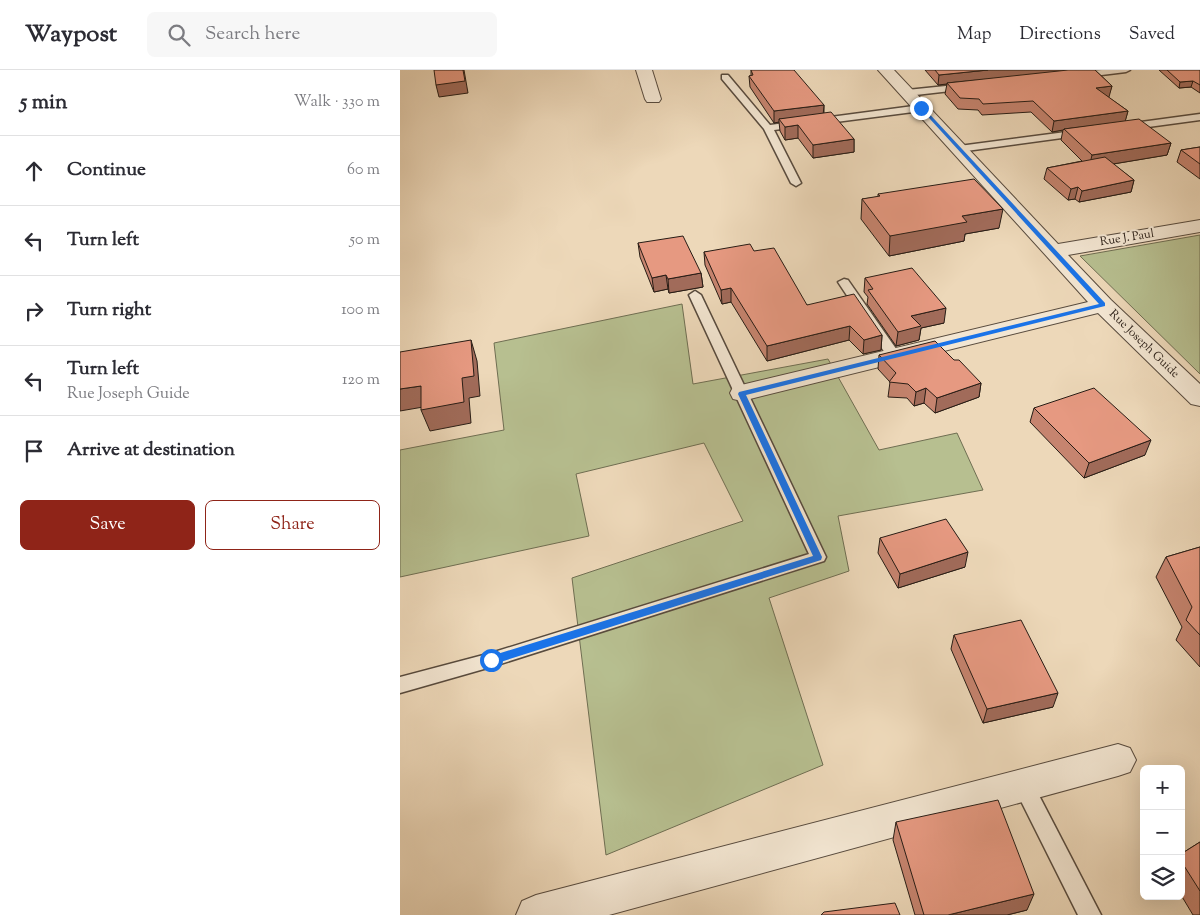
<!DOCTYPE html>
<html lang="en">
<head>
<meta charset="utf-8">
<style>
  body { margin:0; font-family:"Sorts Mill Goudy",serif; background:#f7f7f7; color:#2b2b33 }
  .controls { position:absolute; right:15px; bottom:15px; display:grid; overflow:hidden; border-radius:8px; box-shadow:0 5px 20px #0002 }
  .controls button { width:45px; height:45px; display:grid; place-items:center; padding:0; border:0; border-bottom:1px solid #e1e1e2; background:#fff; color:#2b2b33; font:25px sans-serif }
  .stop { position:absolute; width:15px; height:15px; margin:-11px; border:4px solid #1a73e8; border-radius:50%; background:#fff }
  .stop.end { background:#1a73e8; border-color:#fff; box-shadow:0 1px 5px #0008 }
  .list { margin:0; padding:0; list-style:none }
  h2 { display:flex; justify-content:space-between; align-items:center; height:65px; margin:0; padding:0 20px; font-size:21px }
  h2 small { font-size:16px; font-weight:400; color:#7c7c81 }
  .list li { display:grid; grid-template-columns:32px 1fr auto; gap:15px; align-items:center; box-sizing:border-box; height:70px; padding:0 20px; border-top:1px solid #e1e1e2 }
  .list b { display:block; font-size:19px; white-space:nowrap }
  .list p { margin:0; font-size:16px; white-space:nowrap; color:#7c7c81 }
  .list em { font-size:16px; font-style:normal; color:#7c7c81 }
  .actions { display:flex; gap:10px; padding:15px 20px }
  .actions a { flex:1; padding:11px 0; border:1px solid #8f2418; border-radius:8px; text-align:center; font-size:18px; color:#8f2418 }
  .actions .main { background:#8f2418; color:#fff }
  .icon { flex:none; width:28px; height:28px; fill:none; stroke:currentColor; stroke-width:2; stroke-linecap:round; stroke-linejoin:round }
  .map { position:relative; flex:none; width:800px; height:845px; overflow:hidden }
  header { display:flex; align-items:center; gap:30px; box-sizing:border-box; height:70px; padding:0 25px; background:#fff; border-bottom:1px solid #e1e1e2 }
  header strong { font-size:24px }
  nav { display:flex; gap:28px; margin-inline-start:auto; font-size:18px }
  .search { width:350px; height:45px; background:#f7f7f7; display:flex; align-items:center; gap:12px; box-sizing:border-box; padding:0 18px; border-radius:8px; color:#7c7c81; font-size:19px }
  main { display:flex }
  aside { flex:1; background:#fff }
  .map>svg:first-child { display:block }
  .green { fill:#b7bf90; stroke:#6f6e52 }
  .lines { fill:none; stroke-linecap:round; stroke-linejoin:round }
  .service-casing { stroke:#584b3e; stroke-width:3 }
  .minor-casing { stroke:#584b3e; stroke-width:2 }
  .service { fill:#f3e6d2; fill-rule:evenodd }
  .minor { fill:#f3e6d2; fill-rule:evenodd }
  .wall { fill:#c6846f; stroke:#271c15 }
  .shaded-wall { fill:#a16b5a; stroke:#271c15 }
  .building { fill:#e69981; stroke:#271c15 }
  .route { fill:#1a73e8 }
  .labels { text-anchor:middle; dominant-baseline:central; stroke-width:4; stroke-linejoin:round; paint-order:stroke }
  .far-street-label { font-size:12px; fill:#271c15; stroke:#f3e6d2 }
</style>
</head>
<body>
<header>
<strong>Waypost</strong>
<div class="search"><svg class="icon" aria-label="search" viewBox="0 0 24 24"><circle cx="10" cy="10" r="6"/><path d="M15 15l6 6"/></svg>Search here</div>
<nav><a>Map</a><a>Directions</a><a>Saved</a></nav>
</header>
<main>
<aside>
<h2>5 min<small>Walk · 330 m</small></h2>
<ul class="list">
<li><svg class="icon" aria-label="ahead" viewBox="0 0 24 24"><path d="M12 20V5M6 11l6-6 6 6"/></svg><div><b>Continue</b></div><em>60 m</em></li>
<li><svg class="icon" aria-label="left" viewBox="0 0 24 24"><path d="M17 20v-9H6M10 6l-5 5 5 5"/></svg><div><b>Turn left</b></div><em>50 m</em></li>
<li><svg class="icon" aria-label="right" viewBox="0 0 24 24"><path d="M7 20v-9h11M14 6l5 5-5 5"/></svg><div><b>Turn right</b></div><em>100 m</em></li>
<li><svg class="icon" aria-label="left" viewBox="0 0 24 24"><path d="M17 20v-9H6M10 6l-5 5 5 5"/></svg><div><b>Turn left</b><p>Rue Joseph Guide</p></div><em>120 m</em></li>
<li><svg class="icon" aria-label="arrive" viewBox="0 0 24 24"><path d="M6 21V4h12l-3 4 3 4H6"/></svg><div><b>Arrive at destination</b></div></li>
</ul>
<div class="actions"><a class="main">Save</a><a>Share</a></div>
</aside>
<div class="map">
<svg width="800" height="845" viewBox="0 0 800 845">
  <rect width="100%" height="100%" fill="#edd8b9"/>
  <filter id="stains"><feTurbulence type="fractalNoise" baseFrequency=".004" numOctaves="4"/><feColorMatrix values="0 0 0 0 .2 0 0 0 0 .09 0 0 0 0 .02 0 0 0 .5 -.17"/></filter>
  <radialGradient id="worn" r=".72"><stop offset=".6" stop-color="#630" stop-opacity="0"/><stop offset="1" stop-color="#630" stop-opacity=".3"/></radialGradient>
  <g class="green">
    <path d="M800,165v139l-120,-118z"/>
    <path d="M282,234l11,80 135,-25 51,91 78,-17 26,57 -145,26 11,55 -80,27 54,167 -217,90 -34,-277 171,-57 -39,-78 -128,31 13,62 -189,41v-127l104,-20 -10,-87z"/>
  </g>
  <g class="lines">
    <defs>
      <g id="service">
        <path d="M702,0h28l-4,2 -49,6 -4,-3 4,-3z"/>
        <path d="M322,5h6l42,50 151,-20 4,3 -4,3 -147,19 27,53 -5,3 -5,-3 -27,-54 -42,-50z"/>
        <path d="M565,14l3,1v4l-61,7 -4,-3 4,-3z"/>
        <path d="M800,44v6l-74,10 -5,-3 5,-3z"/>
        <path d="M681,60l5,3 -2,2 -125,17 -5,-3 5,-3z"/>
        <path d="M444,209l4,1 51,73 1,3 -1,3h-10l-51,-77z"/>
        <path d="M295,221l6,4 125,262 -2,4 -333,106 -91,26v-16l91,-24 318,-99 -120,-259z"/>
        <path d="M624,708l7,2 70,135h-23l-64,-128 3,-7z"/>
      </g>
      <g id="minor">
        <path d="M236,0h16l9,29 -2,3h-12l-2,-3z"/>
        <path d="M478,0h16l164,174 142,-24v12l-132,23 43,45 89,84v22l-9,-2 -93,-91 -356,88 -9,-2 -3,-6 3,-6 355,-85z"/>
        <path d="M718,674l12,4 6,12 -6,12 -12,4 -509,139h-93l6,-14 14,-6z"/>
      </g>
    </defs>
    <use href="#service" class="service-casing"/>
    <use href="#minor" class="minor-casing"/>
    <use href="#service" class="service"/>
    <use href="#minor" class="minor"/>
  </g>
  <g class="wall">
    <path d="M351,0l73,35v8l30,26v13l-41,6 -15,-20 -13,2 -5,-9 -1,-9 -5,1 -24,-36 -1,-11h2z"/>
    <path d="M525,0h170l17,16 -4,11 20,14 -3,10 46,22 -4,12 -54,9 21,16 -3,12 -52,10 -4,-3 -7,1 -24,-21 3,-11 35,-7 -21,-21 2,-10 -11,2 -21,-20 -49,3 -4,-5 -20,-1 -13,-15 2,-10 -9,1z"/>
    <path d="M759,0h41v23l-9,-6 -12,1z"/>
    <path d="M800,77v32l-23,-17 4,-12z"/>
    <path d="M478,124l121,34 -34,6 -1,7 -75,15 -28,-37 1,-20 16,-2z"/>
    <path d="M238,173l63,30 2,14 -34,6 -1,-4 -14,3 -14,-35z"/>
    <path d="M354,181l53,54 75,30 -1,15 -18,4 -14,-14 -82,21 -36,-59 -9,2 -17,-39 -1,-13z"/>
    <path d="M465,208l79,45 -23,5 -2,12 -23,6 -29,-42 1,-7 -4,-5z"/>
    <path d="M479,285l75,5 27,23 -2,14 -44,16 -11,-10 -10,3 -7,-8 -19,-1 2,-15 -12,-13z"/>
    <path d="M634,338l111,47 -61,23 -54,-56z"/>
    <path d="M480,468l85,29 -67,21 -20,-35z"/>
    <path d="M800,477v120l-24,-27 6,-13 -26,-50 10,-20z"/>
    <path d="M554,565l99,72 -70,16 -32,-74z"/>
    <path d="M496,752l131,88 -20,5h-92l-22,-75z"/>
    <path d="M800,772v73h-7l-12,-20v-41z"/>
  </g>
  <g class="shaded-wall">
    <path d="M63,0h1l4,23 -29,4 -3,-12z"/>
    <path d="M588,0h94l-135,13v1l-9,1 1,-10z"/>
    <path d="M793,11l-2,6 -12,1 1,-6z"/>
    <path d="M712,16l-3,11 -15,2 2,-11z"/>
    <path d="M424,35l-1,11 -44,3v3l-5,1v-12z"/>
    <path d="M728,41l-3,11 -61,7 -1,1 -11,2 2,-11z"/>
    <path d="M398,55v13l-13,2v-13z"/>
    <path d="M454,69v13l-41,6v-13z"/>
    <path d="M771,73l-4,12 -78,13 3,-13z"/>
    <path d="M734,110l-3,12 -52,10 3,-11z"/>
    <path d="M678,117l-3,12 -7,1 3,-11z"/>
    <path d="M603,139l-4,19 -34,6 -1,7 -75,15 1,-20 72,-20z"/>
    <path d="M301,203l2,14 -34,6 -1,-14z"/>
    <path d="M266,205l2,14 -14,3 -2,-14z"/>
    <path d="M331,218v14l-9,2 -1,-14z"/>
    <path d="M546,238l-2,15 -23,5 -2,12 -23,6 2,-14 13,-16z"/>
    <path d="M450,256l-1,14 -82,21v-15z"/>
    <path d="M482,265l-1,15 -18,4 1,-14z"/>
    <path d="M71,270l6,21 3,35 -11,2 2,25 -41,8 -9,-21z"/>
    <path d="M581,313l-2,14 -44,16 2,-15z"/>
    <path d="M21,316l8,20 -29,5v-22z"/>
    <path d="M526,318l-2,15 -10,3 2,-14z"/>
    <path d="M751,370l-6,15 -61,23 5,-15z"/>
    <path d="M568,482l-3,15 -67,21 2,-14z"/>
    <path d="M658,623l-5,14 -70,16 4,-14z"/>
    <path d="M634,824l-7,16 -20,5h-59z"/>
  </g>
  <g class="building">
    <path d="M34,0h29l2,11 -29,4z"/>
    <path d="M351,0h43l30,35 -50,6 -25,-35 4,-1z"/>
    <path d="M535,0h53l-49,5z"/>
    <path d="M668,0h27l17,16 -16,2 32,23 -74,10 -21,-20 -50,3 -4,-5 -19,-1 -13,-15z"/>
    <path d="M767,0h33v15l-7,-4 -13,1z"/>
    <path d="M431,42l23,27 -41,6 -15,-20 -13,2 -6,-8z"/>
    <path d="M739,49l32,24 -79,12 -28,-26z"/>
    <path d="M800,77v17l-19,-14z"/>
    <path d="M705,87l29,23 -52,11 -4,-4 -7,2 -24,-21z"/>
    <path d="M574,109l29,30 -41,7 5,6 -77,14 -28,-37 18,-3 -2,-2z"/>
    <path d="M283,166l18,37 -33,6 -2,-4 -14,3 -14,-35z"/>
    <path d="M350,174l4,7 20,-3 33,57 47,-11 28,41 -18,5 -14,-14 -83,20 -36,-58 -10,2 -17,-38z"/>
    <path d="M512,198l34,40 -35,8 10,10 -23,6 -30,-42 5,-1 -8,-11z"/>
    <path d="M71,270l3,36 -12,2 2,24 -43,8v-24l-21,3v-37z"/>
    <path d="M535,271l19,19h5l22,23 -44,15 -11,-10 -10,4 -8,-8 -19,-2 7,-9 -17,-18z"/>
    <path d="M694,318l57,52 -62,23 -55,-55z"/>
    <path d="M546,449l22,33 -68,22 -20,-36z"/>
    <path d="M800,477v88l-14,-15 6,-13 -26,-50z"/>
    <path d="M621,550l37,73 -71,16 -33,-74z"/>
    <path d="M598,730l36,94 -86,21h-24l-28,-93z"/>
    <path d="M800,772v49l-19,-30v-7z"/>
    <path d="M495,833l5,12h-79l3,-3z"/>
  </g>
  <path class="route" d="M519,37h4l182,196v3l-359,89 76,162 -1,3 -330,105 -4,-2v-5l4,-2 322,-100 -75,-162 1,-2 360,-88z"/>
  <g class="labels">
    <g class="far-street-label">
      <text transform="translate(727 168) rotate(-9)">Rue J. Paul</text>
      <text transform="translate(744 274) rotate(44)">Rue Joseph Guide</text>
    </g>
  </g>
  <rect width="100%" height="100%" filter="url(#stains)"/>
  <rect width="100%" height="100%" fill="url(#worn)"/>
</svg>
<div class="controls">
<button>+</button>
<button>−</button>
<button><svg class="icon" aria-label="layers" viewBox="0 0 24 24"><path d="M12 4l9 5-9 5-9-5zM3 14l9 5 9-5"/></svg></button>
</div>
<div class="stop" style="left:91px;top:590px"></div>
<div class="stop end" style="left:521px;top:38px"></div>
</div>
</main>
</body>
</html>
